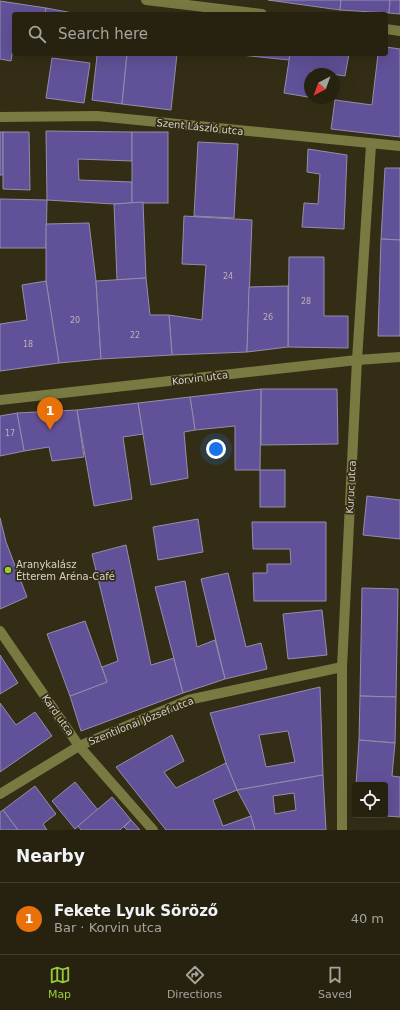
<!DOCTYPE html>
<html lang="en">
<head>
<meta charset="utf-8">
<style>
  body { margin:0; font-family:"DejaVu Sans",sans-serif; background:#332f1e; color:#f1f3f6 }
  .controls { position:absolute; right:12px; bottom:12px; display:grid; overflow:hidden; border-radius:4px; box-shadow:0 4px 16px #0002 }
  .controls button { width:36px; height:36px; display:grid; place-items:center; padding:0; border:0; border-bottom:1px solid #433f30; background:#272210; color:#f1f3f6; font:20px sans-serif }
  .compass { position:absolute; left:304px; top:68px; width:36px; height:36px; border-radius:50%; background:#272210; box-shadow:0 4px 16px #0002; rotate:221deg }
  .you { position:absolute; left:216px; top:449px; width:14px; height:14px; margin:-10px; border:3px solid #fff; border-radius:50%; background:#1a73e8; box-shadow:0 0 0 6px #1a73e833 }
  .badge { display:grid; place-items:center; width:26px; height:26px; border-radius:50%; background:#97cc39; color:#fff; font-size:13px; font-weight:700 }
  .pin { position:absolute; translate:-50% -33px; filter:drop-shadow(0 1px 2px #0008) }
  .pin::after { content:''; position:absolute; top:21px; width:14px; height:12px; background:inherit; clip-path:polygon(0 0,100% 0,50% 100%) }
  .list { margin:0; padding:0; list-style:none }
  h2 { display:flex; justify-content:space-between; align-items:center; height:52px; margin:0; padding:0 16px; font-size:17px }
  h2 small { font-size:13px; font-weight:400; color:#a4a49f }
  .list li { display:grid; grid-template-columns:26px 1fr auto; gap:12px; align-items:center; box-sizing:border-box; height:72px; padding:0 16px; border-top:1px solid #433f30 }
  .list b { display:block; font-size:15px; white-space:nowrap }
  .list p { margin:0; font-size:13px; white-space:nowrap; color:#a4a49f }
  .list em { font-size:13px; font-style:normal; color:#a4a49f }
  .icon { flex:none; width:22px; height:22px; fill:none; stroke:currentColor; stroke-width:2; stroke-linecap:round; stroke-linejoin:round }
  .map { position:relative; flex:none; width:400px; height:830px; overflow:hidden }
  .search { position:absolute; background:#272210; box-shadow:0 4px 16px #0002; left:12px; right:12px; top:12px; height:44px; display:flex; align-items:center; gap:10px; box-sizing:border-box; padding:0 14px; border-radius:4px; color:#a4a49f; font-size:15px }
  .sheet { height:124px; background:#272210 }
  nav { display:flex; justify-content:space-around; align-items:center; box-sizing:border-box; height:56px; border-top:1px solid #433f30; background:#272210; font-size:11px; color:#a4a49f }
  nav a { display:grid; justify-items:center; gap:2px }
  nav .on { color:#97cc39 }
  .map>svg:first-child { display:block }
  .building { fill:#615198; stroke:#938fa9; fill-rule:evenodd }
  .lines { fill:none; stroke-linecap:round; stroke-linejoin:round }
  .minor { stroke:#797a42; stroke-width:10 }
  .poi-dot { fill:#97cc39; stroke:#342d16; stroke-width:1.5 }
  .labels { text-anchor:middle; dominant-baseline:central; stroke-width:3.5; stroke-linejoin:round; paint-order:stroke }
  .number-label { font-size:8px; fill:#bab2ba }
  .street-label { font-size:10px; fill:#d7d3c6; stroke:#342d16 }
  .poi-label { font-size:10px; fill:#d7d3c6; stroke:#342d16; text-anchor:start }
</style>
</head>
<body>
<div class="map">
<svg width="400" height="830" viewBox="0 0 400 830">
  <rect width="100%" height="100%" fill="#342d16"/>
  <g class="building">
    <path d="M268,0h73l-1,10z"/>
    <path d="M341,0h49l-1,13 -49,-3z"/>
    <path d="M390,0h10v14l-11,-1z"/>
    <path d="M0,1l46,7 -1,6h-31v29l-3,18 -11,-2z"/>
    <path d="M46,8l32,6h-33z"/>
    <path d="M386,47l14,2v88l-69,-8 4,-29 37,5 6,-51h8z"/>
    <path d="M88,54h39l-5,50 -30,-4 5,-44z"/>
    <path d="M127,54h50l-6,56 -49,-6z"/>
    <path d="M231,54h59l-1,6z"/>
    <path d="M290,54h59l-4,22 -34,-5 -3,26 -24,-4z"/>
    <path d="M52,58l38,5 -6,40 -38,-5z"/>
    <path d="M46,131l86,1v29l-54,-2 1,21 53,2v21l-18,1 -67,-4z"/>
    <rect x="0" y="132" width="3" height="43"/>
    <path d="M3,132h26l1,58 -27,-1z"/>
    <rect x="132" y="132" width="36" height="71"/>
    <path d="M198,142l40,2 -4,74 -40,-2z"/>
    <path d="M308,149l39,6 -3,74 -42,-2 2,-24 14,1 2,-30 -13,-2z"/>
    <path d="M385,168h15v72l-19,-1z"/>
    <path d="M0,199l47,1 -1,48h-46z"/>
    <path d="M143,202l3,76 -29,2 -3,-76z"/>
    <path d="M184,216l68,4 -5,132 -75,3 -3,-40 33,5 4,-55 -24,-1z"/>
    <path d="M89,223l7,58 5,78 -42,4 -13,-82v-57z"/>
    <path d="M381,239l19,1v96h-22z"/>
    <path d="M289,257h35v59h24v32l-60,-1z"/>
    <path d="M146,278l4,37h19l3,40 -71,4 -5,-78z"/>
    <path d="M46,281l13,82 -59,8v-47l27,-4 -5,-35z"/>
    <path d="M288,286v61l-41,5 2,-65z"/>
    <path d="M261,389h76l1,55 -77,1z"/>
    <path d="M261,389l-1,81h-25v-44l-40,4 -5,-33z"/>
    <path d="M190,397l5,33 -11,2 4,46 -37,7 -13,-82z"/>
    <path d="M138,403l5,31 -20,3 9,62 -38,7 -17,-96z"/>
    <path d="M77,410l7,47 -32,4 -3,-14 -25,4 -7,-38z"/>
    <path d="M17,413l7,38 -24,5v-40z"/>
    <rect x="260" y="470" width="25" height="37"/>
    <path d="M367,496l33,4v39l-37,-4z"/>
    <path d="M0,518l6,24 21,55 -27,12z"/>
    <path d="M198,519l5,33 -45,8 -5,-33z"/>
    <path d="M252,522h74v79h-72l-1,-28h14v-9h24l-1,-15h-37z"/>
    <path d="M126,545l25,120 23,-7 9,35 -102,38 -11,-35 37,-14 -5,-15 16,-6 -26,-107z"/>
    <path d="M228,573l18,74 15,-4 6,26 -42,10 -24,-100z"/>
    <path d="M185,581l12,66 18,-7 10,39 -42,14 -28,-106z"/>
    <path d="M362,588l36,1 -2,108 -36,-1z"/>
    <path d="M322,610l5,45 -39,4 -5,-45z"/>
    <path d="M85,621l22,61 -37,14 -23,-62z"/>
    <path d="M0,655l18,28 -18,11z"/>
    <path d="M320,687l3,88 -86,15 -11,-27 -16,-50zM288,731l7,31 -29,5 -7,-32z"/>
    <path d="M360,696l36,1 -1,46 -36,-3z"/>
    <path d="M0,703l16,22 19,-13 17,24 -52,36z"/>
    <path d="M172,735l12,26 -20,11 12,16 50,-25 11,27 -24,10 10,26 28,-10 4,14h-89l-50,-63z"/>
    <path d="M359,740l36,3 -3,33 8,1v40l-29,-2h14v-30h-29z"/>
    <path d="M323,775l3,55h-71l-4,-14 -14,-26zM294,793l2,17 -21,4 -2,-18z"/>
    <path d="M75,782l23,28 -23,19 -23,-28z"/>
    <path d="M35,786l21,28 -13,10 4,6h-29l-15,-20z"/>
    <path d="M112,797l19,23 -11,10h-39l-3,-4z"/>
    <path d="M3,810l15,20h-18v-18z"/>
    <path d="M131,820l9,10h-13l-3,-3z"/>
  </g>
  <g class="lines">
    <g class="minor">
      <path d="M146,0l116,14"/>
      <path d="M386,29l14,2"/>
      <path d="M0,117l97,-1 303,30"/>
      <path d="M0,400l357,-40 43,-3"/>
      <path d="M0,631l79,115 74,84"/>
      <path d="M0,794l79,-48 109,-46 154,-33"/>
      <path d="M342,830v-163l15,-307 14,-215"/>
    </g>
  </g>
  <circle class="poi-dot" cx="8" cy="570" r="4"/>
  <g class="labels">
    <g class="number-label">
      <text x="228" y="276">24</text>
      <text x="306" y="301">28</text>
      <text x="268" y="317">26</text>
      <text x="75" y="320">20</text>
      <text x="135" y="335">22</text>
      <text x="28" y="344">18</text>
      <text x="10" y="433">17</text>
    </g>
    <g class="street-label">
      <text transform="translate(200 127) rotate(6)">Szent László utca</text>
      <text transform="translate(200 378) rotate(-7)">Korvin utca</text>
      <text transform="translate(351 487) rotate(-87)">Kuruc utca</text>
      <text transform="translate(58 715) rotate(55)">Kard utca</text>
      <text transform="translate(141 721) rotate(-22)">Szentilonai József utca</text>
    </g>
    <g class="poi-label">
      <text x="16" y="564">Aranykalász<tspan x="16" dy="12">Étterem Aréna-Café</tspan></text>
    </g>
  </g>
</svg>
<div class="controls">
<button><svg class="icon" aria-label="locate" viewBox="0 0 24 24"><circle cx="12" cy="12" r="6"/><path d="M12 2v4M12 18v4M2 12h4M18 12h4"/></svg></button>
</div>
<svg class="compass" viewBox="-18 -18 36 36"><path d="M0-13l5 13h-10z" fill="#e53935"/><path d="M0 13l5-13h-10z" fill="#a4a49f"/></svg>
<div class="you"></div>
<div class="pin badge" style="left:50px;top:430px;background:#e8710a">1</div>
<div class="search"><svg class="icon" aria-label="search" viewBox="0 0 24 24"><circle cx="10" cy="10" r="6"/><path d="M15 15l6 6"/></svg>Search here</div>
</div>
<section class="sheet">
<h2>Nearby<small></small></h2>
<ul class="list">
<li><span class="badge" style="background:#e8710a">1</span><div><b>Fekete Lyuk Söröző</b><p>Bar · Korvin utca</p></div><em>40 m</em></li>
</ul>
</section>
<nav>
<a class="on"><svg class="icon" aria-label="map" viewBox="0 0 24 24"><path d="M3 6l6-2 6 2 6-2v14l-6 2-6-2-6 2zM9 4v14M15 6v14"/></svg>Map</a>
<a><svg class="icon" aria-label="directions" viewBox="0 0 24 24"><path d="M12 3l9 9-9 9-9-9zM9 14v-3h6M13 9l2 2-2 2"/></svg>Directions</a>
<a><svg class="icon" aria-label="saved" viewBox="0 0 24 24"><path d="M7 4h10v16l-5-4-5 4z"/></svg>Saved</a>
</nav>
</body>
</html>
